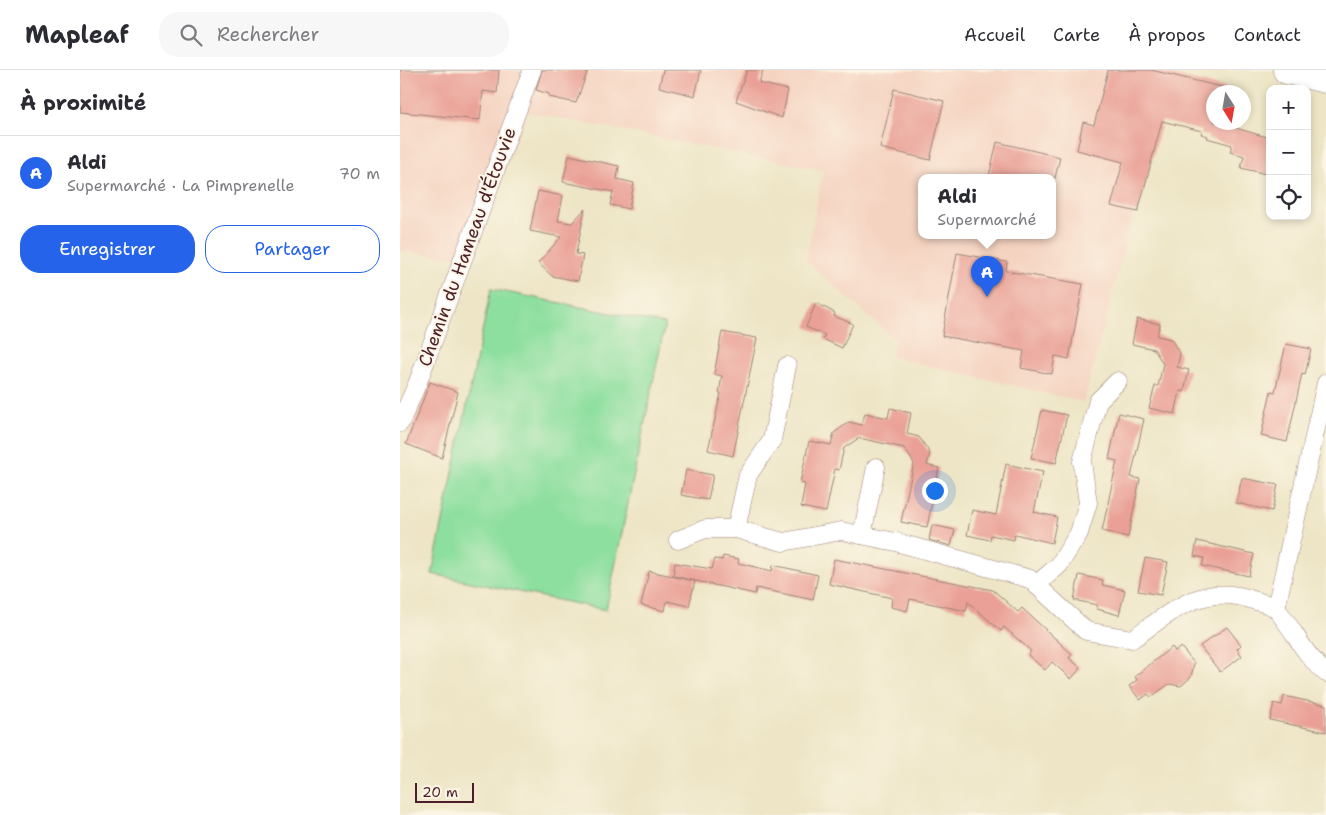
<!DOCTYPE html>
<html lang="fr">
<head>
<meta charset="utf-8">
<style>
  body { margin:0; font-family:"Shantell Sans",sans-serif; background:#f7f7f7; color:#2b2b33 }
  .controls { position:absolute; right:15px; top:15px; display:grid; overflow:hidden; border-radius:10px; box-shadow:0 2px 8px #0003 }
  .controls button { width:45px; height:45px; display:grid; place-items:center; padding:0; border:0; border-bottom:1px solid #e1e1e2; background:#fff; color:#2b2b33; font:25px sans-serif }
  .compass { position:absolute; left:806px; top:15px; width:45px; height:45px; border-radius:50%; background:#fff; box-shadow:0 2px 8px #0003; rotate:169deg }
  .scale { position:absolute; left:15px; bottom:12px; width:59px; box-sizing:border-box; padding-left:5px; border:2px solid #4a1f2b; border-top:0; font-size:14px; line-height:18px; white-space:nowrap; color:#4a1f2b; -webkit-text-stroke:4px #fcf5e5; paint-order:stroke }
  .you { position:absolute; left:534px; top:420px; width:18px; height:18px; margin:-12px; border:4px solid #fff; border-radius:50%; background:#1a73e8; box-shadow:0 0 0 8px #1a73e833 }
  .badge { display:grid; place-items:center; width:32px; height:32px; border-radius:50%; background:#2563eb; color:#fff; font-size:16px; font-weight:700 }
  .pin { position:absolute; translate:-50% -41px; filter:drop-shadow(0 1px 2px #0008) }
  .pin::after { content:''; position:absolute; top:26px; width:18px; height:15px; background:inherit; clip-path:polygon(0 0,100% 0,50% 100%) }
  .popup { position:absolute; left:518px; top:104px; width:138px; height:65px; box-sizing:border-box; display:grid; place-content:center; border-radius:10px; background:#fff; filter:drop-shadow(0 1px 4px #0005); font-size:16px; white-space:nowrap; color:#7c7c81 }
  .popup b { font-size:19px; color:#2b2b33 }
  .popup::after { content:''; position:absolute; left:50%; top:100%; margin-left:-10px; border:10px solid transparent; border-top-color:#fff }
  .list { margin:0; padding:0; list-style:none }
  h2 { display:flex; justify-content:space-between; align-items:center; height:65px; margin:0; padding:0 20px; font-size:21px }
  h2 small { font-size:16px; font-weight:400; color:#7c7c81 }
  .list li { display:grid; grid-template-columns:32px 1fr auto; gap:15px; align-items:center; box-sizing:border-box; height:75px; padding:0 20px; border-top:1px solid #e1e1e2 }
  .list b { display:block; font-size:19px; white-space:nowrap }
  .list p { margin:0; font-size:16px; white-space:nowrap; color:#7c7c81 }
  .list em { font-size:16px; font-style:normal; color:#7c7c81 }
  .actions { display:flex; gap:10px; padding:15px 20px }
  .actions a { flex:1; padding:11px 0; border:1px solid #2563eb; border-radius:20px; text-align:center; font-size:18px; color:#2563eb }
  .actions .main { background:#2563eb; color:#fff }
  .icon { flex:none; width:28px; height:28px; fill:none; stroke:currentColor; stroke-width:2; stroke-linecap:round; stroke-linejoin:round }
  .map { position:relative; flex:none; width:926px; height:745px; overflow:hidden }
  header { display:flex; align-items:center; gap:30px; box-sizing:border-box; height:70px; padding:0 25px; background:#fff; border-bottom:1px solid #e1e1e2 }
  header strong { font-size:24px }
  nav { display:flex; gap:28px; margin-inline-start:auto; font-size:18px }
  .search { width:350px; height:45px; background:#f7f7f7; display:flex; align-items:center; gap:12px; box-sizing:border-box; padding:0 18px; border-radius:20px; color:#7c7c81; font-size:19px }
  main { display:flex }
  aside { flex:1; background:#fff }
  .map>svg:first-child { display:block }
  .built { fill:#f5d3c1; fill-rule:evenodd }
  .green { fill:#8ddf9f; stroke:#6c7f65 }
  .building { fill:#eaa096 }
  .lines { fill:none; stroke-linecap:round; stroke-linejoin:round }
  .street-casing { stroke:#9c8278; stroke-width:19 }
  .primary-casing { stroke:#9c8278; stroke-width:29 }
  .street { stroke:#fff; stroke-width:18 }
  .primary { stroke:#fff; stroke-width:28 }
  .labels { text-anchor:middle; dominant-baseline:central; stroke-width:4; stroke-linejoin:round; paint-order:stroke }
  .street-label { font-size:18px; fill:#4a1f2b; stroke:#fcf5e5 }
</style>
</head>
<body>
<header>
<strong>Mapleaf</strong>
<div class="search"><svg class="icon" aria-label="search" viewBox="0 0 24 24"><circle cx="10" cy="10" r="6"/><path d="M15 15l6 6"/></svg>Rechercher</div>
<nav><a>Accueil</a><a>Carte</a><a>À propos</a><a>Contact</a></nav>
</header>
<main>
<aside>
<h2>À proximité<small></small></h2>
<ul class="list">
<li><span class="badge">A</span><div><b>Aldi</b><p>Supermarché · La Pimprenelle</p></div><em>70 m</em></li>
</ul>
<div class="actions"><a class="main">Enregistrer</a><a>Partager</a></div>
</aside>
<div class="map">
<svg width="926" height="745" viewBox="0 0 926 745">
  <rect width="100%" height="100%" fill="#fcf5e5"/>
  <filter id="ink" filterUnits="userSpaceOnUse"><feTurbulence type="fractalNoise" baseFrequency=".02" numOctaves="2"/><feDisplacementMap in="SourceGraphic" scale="10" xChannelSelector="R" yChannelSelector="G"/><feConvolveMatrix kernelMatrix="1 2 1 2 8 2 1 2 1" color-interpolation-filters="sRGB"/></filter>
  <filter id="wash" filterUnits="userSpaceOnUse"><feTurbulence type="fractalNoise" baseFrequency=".0096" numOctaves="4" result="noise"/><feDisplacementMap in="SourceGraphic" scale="20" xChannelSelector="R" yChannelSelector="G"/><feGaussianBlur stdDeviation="1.12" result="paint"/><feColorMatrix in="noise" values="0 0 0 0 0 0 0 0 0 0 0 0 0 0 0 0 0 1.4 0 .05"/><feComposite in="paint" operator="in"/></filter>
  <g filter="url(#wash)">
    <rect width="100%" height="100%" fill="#ede5c5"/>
    <path class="built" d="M0,0h770l-86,332 -193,-45 4,-17 -89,-79 17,-91 -296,-58 -59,147 -68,-8zM522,108h130v58h-130z"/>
    <path class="green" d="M91,219l174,35 -59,286 -174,-36z"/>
    <g id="blocks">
      <g class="building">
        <path d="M0,0h99l-2,23 -14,-2 -3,29 -80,-8z"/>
        <path d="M142,0h46l-12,33 -27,-6v-3l-13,-4z"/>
        <path d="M263,0h38l-6,26 -36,-9z"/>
        <path d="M347,0h16l-4,13 29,7 -6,28 -46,-17z"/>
        <path d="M708,0h43l91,22h-28v30h24l-2,6 34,10v37l-29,-7 3,-12 -14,-4 2,-7 -25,-7 1,-2 -7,-2 1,-3 -40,-10 -24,91 -27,-6 12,-44 -46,-12 6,-28 11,3z"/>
        <path d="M494,19l50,12 -14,59 -50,-12z"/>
        <path d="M597,72l63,15 -5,21h-58l-8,-2z"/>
        <path d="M169,85l50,11 -2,13 17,4 -5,26 -19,-4 3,-13 -50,-10z"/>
        <path d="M138,121l25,5 -5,25 14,2 13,-14 -9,45 7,1 -5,26 -26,-5 -14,-13 23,-26 -31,-6z"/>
        <path d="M557,183l50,9 -1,9 77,13 -14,75 -14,-3 -3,18 -31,-6 3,-17 -82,-15z"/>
        <path d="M416,233l19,10 -1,3 19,8 -11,24 -19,-9 2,-4 -19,-8z"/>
        <path d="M737,249l23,5 -3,12 14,3 9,15 -3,13 12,3 -5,22 -4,-1 -5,23 -26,-6 6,-22h3l5,-22 -9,-15 -22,-5z"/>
        <path d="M322,262l35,6 -24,118 -25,-6 13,-57h-2l3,-17 -8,-2z"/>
        <path d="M886,274l25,5 -6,26 -3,-1 -15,68 -26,-6 10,-45 4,1z"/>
        <path d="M30,312l28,10 -16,66 -36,-14z"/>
        <path d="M490,338l21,5 -4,21 12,3 11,16 -3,12 12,3 -12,59 -26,-5 13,-59 -10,-15 -45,-10 -15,10 -5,22 -4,-1 -9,43 -25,-5 4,-23 -5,-1 9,-42 22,4 3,-12 15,-11 13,3 3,-12 23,5z"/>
        <path d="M642,340l25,5 -11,48 -25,-5z"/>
        <path d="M719,343l25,6 -13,58 9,2 -12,58 -26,-6 15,-70 -8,-2z"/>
        <path d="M606,394l37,8 -9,40 23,5 -5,26 -37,-9 -1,6 -23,-5 -1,5 -23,-5 5,-25 24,5z"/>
        <path d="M286,400l27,5 -5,25 -27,-5z"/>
        <path d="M842,408l36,7 -6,26 -36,-8z"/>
        <path d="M532,455l23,5 -4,16 -22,-6z"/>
        <path d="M797,471l57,13 -5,22 -47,-10 2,-8 -10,-2z"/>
        <path d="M323,486l16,3 -1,4 34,8 1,-6 45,10 -5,25 -57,-12 -1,6 -82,-18 2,-13 37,6 3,-10 7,1z"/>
        <path d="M745,488l23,4 -7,33 -23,-4z"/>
        <path d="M434,489l159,31 25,22 4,-4 50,46 -3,4 12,10 -10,11 -19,-17 -7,8 -17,-15 3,-4 -27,-24 -3,4 -33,-29 -2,9 -56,-12 -3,12 -16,-4 1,-9 -63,-14z"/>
        <path d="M249,501l46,10 -6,25 -22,-5 -2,10 -24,-6z"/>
        <path d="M679,505l24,5 -1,5 23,5 -6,25 -22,-6v-4l-23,-5z"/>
        <path d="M827,557l14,18 -4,4 5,7 -22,16 -20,-26z"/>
        <path d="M772,577l3,4 6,-4 13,16 -3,14 -10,9 -12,-2 -18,13 -3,-3 -8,6 -11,-14 8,-6 -2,-4z"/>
        <path d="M884,626l42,9v27l-56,-12 4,-17 8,2z"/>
      </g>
    </g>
  </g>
  <g filter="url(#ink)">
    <use href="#blocks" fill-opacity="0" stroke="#9c8278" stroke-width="1"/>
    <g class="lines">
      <defs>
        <g id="street">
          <path d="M0,353l18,-41 114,-312"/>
          <path d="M336,459l12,-54 24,-35 15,-74"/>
          <path d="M462,465l14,-68"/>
          <path d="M278,470l27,-11h31l47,13 58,-11 55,11 134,37 56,52 46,8c41,-28 71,-58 124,-38 7,2 17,4 21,9 19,22 26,44 49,63"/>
          <path d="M636,515l23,-20 20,-32 9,-30 -6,-41 10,-39 6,-22 20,-20"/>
          <path d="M876,538l50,-225"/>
        </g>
        <path id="primary" d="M887,0l39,9"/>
      </defs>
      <use href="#street" class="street-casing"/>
      <use href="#primary" class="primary-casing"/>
      <use href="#street" class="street"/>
      <use href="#primary" class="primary"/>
    </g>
  </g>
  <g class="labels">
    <g class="street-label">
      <text transform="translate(67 177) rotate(-70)">Chemin du Hameau d'Étouvie</text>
    </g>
  </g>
</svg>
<div class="controls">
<button>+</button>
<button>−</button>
<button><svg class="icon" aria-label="locate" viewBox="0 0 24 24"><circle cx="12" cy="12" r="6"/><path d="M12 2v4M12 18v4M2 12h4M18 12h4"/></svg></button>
</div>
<svg class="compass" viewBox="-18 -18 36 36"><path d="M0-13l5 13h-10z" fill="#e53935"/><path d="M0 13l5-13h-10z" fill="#7c7c81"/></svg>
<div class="scale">20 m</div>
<div class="you"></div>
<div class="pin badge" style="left:587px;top:227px">A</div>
<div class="popup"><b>Aldi</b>Supermarché</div>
</div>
</main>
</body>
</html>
